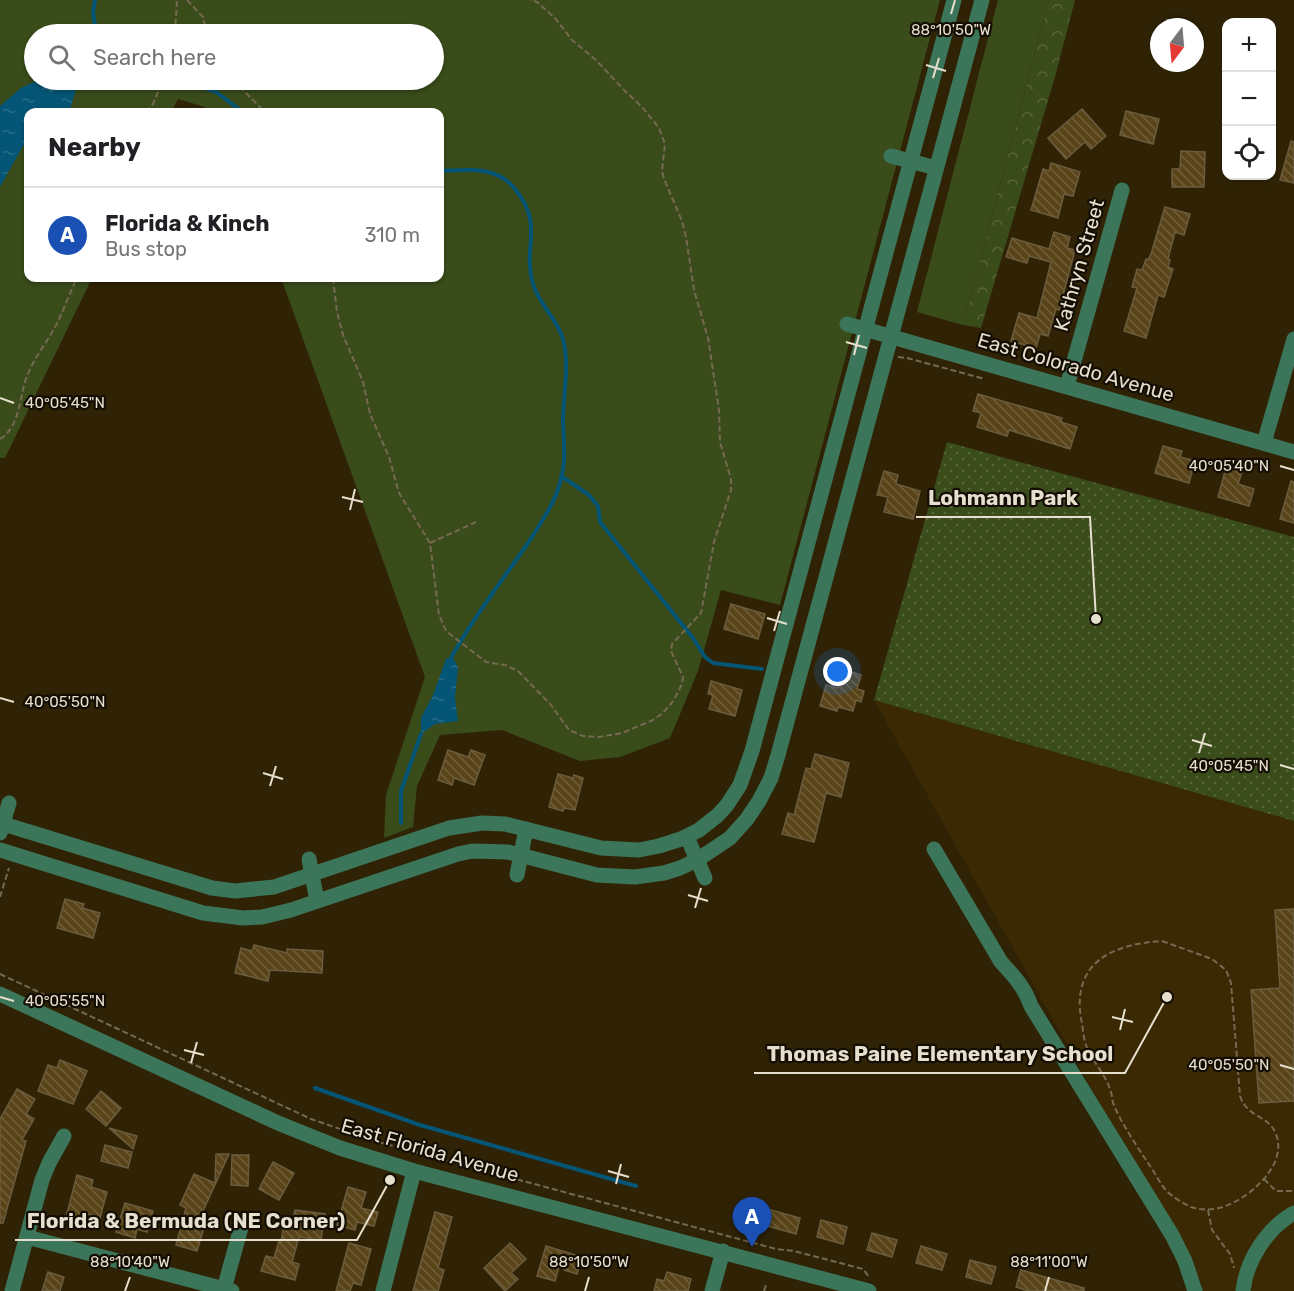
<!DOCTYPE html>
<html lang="en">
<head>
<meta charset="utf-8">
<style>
  body { margin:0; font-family:Rubik,sans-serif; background:#f6f6f6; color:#202124 }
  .controls { position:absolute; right:18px; top:18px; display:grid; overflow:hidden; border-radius:12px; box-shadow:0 2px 4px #0004 }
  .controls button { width:54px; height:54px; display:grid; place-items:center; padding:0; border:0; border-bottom:2px solid #e0e0e0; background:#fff; color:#202124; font:30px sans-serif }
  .compass { position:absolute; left:1150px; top:18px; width:54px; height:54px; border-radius:50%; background:#fff; box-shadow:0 2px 4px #0004; rotate:196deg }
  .you { position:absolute; left:838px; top:672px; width:21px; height:21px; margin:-15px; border:4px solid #fff; border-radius:50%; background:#1a73e8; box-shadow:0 0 0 9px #1a73e833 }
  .badge { display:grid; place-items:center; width:39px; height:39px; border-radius:50%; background:#1d7264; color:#fff; font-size:20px; font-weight:700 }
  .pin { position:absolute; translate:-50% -50px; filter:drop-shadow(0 2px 3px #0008) }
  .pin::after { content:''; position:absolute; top:32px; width:21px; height:18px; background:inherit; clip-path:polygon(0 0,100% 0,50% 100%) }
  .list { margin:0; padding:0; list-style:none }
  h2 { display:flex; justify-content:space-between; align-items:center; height:78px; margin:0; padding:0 24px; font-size:26px }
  h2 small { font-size:20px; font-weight:400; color:#757577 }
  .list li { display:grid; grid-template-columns:39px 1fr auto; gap:18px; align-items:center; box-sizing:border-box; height:96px; padding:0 24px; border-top:2px solid #e0e0e0 }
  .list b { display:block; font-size:22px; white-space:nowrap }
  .list p { margin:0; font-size:20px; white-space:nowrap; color:#757577 }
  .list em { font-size:20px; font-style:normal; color:#757577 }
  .icon { flex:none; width:33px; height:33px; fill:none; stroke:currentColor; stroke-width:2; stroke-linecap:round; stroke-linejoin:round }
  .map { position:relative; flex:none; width:1294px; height:1291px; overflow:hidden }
  .search { position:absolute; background:#fff; box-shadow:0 2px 4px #0004; left:24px; top:24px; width:420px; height:66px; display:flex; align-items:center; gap:15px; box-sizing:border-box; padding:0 21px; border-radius:33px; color:#757577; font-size:22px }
  .panel { position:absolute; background:#fff; box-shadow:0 2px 4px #0004; left:24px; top:108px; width:420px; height:174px; border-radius:12px }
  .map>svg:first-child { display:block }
  .built { fill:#3a2902 }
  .grass { fill:#394c1a; fill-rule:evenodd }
  .forest { fill:url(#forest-crowns) }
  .park { fill:url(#park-dots) }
  .water { fill:url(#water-ripples) }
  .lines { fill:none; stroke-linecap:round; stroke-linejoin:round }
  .stream { stroke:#045576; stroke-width:4 }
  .building { fill:url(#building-back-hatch); stroke:#6b5c3f; stroke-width:1.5 }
  .path { stroke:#756a51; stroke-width:2; stroke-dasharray:6 3; stroke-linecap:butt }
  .minor { stroke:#3c765a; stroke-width:15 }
  .ticks { fill:none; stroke:#e7dfce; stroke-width:2 }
  .labels { text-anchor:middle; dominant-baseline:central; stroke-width:4.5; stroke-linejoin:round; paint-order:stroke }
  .street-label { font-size:20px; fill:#e7dfce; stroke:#130d03 }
  .ticks-label { font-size:15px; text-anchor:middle; fill:#e7dfce; stroke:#130d03; stroke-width:4.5; stroke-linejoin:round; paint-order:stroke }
  .leader { fill:none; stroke:#e7dfce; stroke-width:2 }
  .callout-dot { fill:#e7dfce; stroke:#130d03; stroke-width:2 }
  .callout-label { font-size:21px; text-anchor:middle; font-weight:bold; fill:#e7dfce; stroke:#130d03; stroke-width:4.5; stroke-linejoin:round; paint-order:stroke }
</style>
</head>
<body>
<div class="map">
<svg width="1294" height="1291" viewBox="0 0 1294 1291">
  <defs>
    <pattern id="forest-crowns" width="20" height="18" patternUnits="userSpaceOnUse" patternTransform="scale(1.5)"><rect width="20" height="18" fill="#394c1a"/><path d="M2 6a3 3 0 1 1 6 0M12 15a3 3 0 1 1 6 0" fill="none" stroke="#56653a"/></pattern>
    <pattern id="park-dots" width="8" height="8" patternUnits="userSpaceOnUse" patternTransform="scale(1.5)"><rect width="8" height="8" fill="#394c1a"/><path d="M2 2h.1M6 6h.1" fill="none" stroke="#56653a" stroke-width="1.8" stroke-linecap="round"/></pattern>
    <pattern id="water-ripples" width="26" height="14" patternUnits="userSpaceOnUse" patternTransform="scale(1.5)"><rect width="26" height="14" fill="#045576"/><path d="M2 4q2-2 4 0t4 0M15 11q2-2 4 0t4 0" fill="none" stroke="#296d88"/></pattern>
    <pattern id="building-back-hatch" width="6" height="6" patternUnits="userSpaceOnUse" patternTransform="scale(1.5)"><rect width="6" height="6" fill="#584418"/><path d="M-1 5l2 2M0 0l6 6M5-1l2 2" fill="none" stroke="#705f38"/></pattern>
  </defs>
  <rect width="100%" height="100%" fill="#302305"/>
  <path class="built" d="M874,700l420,121v470h-104l-51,-118z"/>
  <g class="grass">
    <path d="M0,0h940l-160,605 -59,-15 -23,81 -28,67 -50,19 -40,4 -78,-31 -62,5 -23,51 -4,41 -29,11 2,-43 39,-118 -144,-399h159v-166h-233l-2,-5 -27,-8 -7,13h-143v166h64l-87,180h-5zM34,34h400v46h-400z"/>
    <path d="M998,0h51l-86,325 -46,-13z"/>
  </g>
  <path class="forest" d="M1049,0h26l-19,73 -75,255 -18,-3z"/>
  <path class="park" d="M947,442l347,95v284l-420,-121z"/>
  <g class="water">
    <path d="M38,80h41l-9,29 -5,3h-37v25l-28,50v-81l21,-18z"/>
    <path d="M452,656l6,11 -3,31 3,23 -23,3 -14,10v-16l12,-23 13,-36z"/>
  </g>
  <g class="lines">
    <g class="stream">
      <path d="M95,0l-2,12 3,22"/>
      <path d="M182,80l34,12 27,20"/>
      <path d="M440,171c26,-1 56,-6 75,18 30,37 7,57 18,95 6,21 24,34 30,55 7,27 0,55 0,82 1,26 4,46 -6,71 -7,19 -19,35 -29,51 -26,38 -54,73 -76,113"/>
      <path d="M561,476l28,19 9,11 2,16 93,116 12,19 8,6 49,6"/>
      <path d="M401,823v-32l20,-57"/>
      <path d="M315,1088l105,37 216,61"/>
    </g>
  </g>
  <g class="building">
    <path d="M1082,109l24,27 -15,13 -6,-7 -19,17 -18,-21z"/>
    <path d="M1126,111l33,8 -6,25 -33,-9z"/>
    <path d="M1291,141l3,1v41l-14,-3z"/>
    <path d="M1181,151l24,1 -1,35h-32v-18h8z"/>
    <path d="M1051,163l29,9 -7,24 -9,-2 -6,24 -27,-8 12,-41 6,2z"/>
    <path d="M1165,207l25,7 -6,21 -9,-3 -7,27 2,1 -2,7 5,2 -9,28 -6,-2 -12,43 -22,-7 13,-43 -5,-1 5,-18 5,1 4,-11 2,1 3,-6z"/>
    <path d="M1054,232l16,5 -3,11 8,2 -16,60 -3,-1 -8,27 -8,-2 -4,14 -25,-7 8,-28 18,5 14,-56 -22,-6 -2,7 -21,-6 6,-19 37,11z"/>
    <path d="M978,394l84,24 -1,4 16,5 -7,22 -61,-19 -2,6 -30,-9 4,-14 -8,-2z"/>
    <path d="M1163,446l19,5 -2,6 15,4 -6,22 -34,-10z"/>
    <path d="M1227,464l16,5 -5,15 16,5 -5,17 -31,-9z"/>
    <path d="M884,471l14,4 -2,9 24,7 -7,28 -29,-7 4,-15 -11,-2z"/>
    <path d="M1291,481l3,1v41l-14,-4z"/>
    <path d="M731,604l34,10 -7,25 -34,-10z"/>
    <path d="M843,669l18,6 -4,14 7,2 -3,11 -5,-2 -3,11 -15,-4 -1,4 -17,-5 6,-21 11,3z"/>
    <path d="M711,681l31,9 -7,26 -26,-7 4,-14 -5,-1z"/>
    <path d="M448,750l20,7 3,-7 14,5 -11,30 -20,-7 -2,7 -14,-5z"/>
    <path d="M815,754l34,9 -8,34 -15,-4 -12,49 -32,-8 6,-21 6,2 12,-47 5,1z"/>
    <path d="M558,774l15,4 1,-3 9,3 -8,32 -11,-2 -1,3 -14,-4z"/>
    <path d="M65,899l19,5 -2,4 18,5 -7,25 -36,-10z"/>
    <path d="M1294,909v192l-35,2 -8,-113 29,-2 -5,-78z"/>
    <path d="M254,945l33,8v-4l36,2 -1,22 -52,-3 -2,11 -33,-8 6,-25 11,3z"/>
    <path d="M60,1060l27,11 -14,33 -35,-13 10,-26 9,3z"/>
    <path d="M17,1089l18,10 -9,15 8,5 -12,21 4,1 -23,82h-3v-104z"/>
    <path d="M101,1091l20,17 -15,18 -20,-17z"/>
    <path d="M109,1128l28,8 -4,13z"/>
    <path d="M105,1145l27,7 -4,16 -27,-7z"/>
    <path d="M216,1154h13l-31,68 7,2 -8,27 -21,-6 10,-37 -6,-3 14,-31 21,9z"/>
    <path d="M232,1155h17l-1,31 -17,-1z"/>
    <path d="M273,1162l21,11 -15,27 -20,-11z"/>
    <path d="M77,1175l16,5 -2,7 16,5 -7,26 -16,-5 -2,8 -16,-4z"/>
    <path d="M348,1187l18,5 -5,16 17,4 -4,14 -17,-4 -2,8 -18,-5z"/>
    <path d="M125,1203l28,8 -6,21 -10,-3 -2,9 -19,-6z"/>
    <path d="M746,1203l54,15 -4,16 -54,-15z"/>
    <path d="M295,1210l30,4 -4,26 -22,-3 -7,25 7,2 -4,16 -34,-9 5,-15 8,2 5,-17 2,1 4,-24 8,1z"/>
    <path d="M435,1212l17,5 -14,51 6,2 -6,21h-25z"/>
    <path d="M821,1220l26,7 -4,17 -26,-7z"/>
    <path d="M872,1233l25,7 -5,17 -25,-7z"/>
    <path d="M349,1243l22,6 -10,36 -8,-2 -3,8h-14z"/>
    <path d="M510,1243l16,16 -15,14 7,6 -13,12 -21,-23z"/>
    <path d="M546,1246l36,11 -5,17 -13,-4 -3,-10 -6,21 -18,-5z"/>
    <path d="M921,1246l26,8 -5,16 -26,-7z"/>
    <path d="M970,1260l26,7 -5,17 -25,-7z"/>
    <path d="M1021,1270l63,18v3h-56l-12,-4z"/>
    <path d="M48,1272l16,5 -4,14h-18z"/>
    <path d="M667,1272l24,7 -3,12h-34l3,-12 7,2z"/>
  </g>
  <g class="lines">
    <g class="path">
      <path d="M187,0l16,17 4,17"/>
      <path d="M175,34l2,-34"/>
      <path d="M233,80l32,32"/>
      <path d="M146,112l7,-8 10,-24"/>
      <path d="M333,278l4,34 6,23 20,47 7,32 19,43 10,36 31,50 9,72 7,16 40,31 19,3 13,6 33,34 18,25 14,6 16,1 23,-4 31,-13 10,-7 11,-13 8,-16 1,-7 -12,-26 1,-7 29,-31 13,-71 17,-52v-11l-11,-37 -1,-32 -11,-72 -14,-48 -8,-53 -4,-16 -18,-42 -2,-8 3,-27 -6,-16 -16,-20 -19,-18 -28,-30 -24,-20 -17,-22 -18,-16 -7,-2"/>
      <path d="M898,357l9,1 78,21"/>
      <path d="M0,439c18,-11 19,-35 24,-53 5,-22 20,-39 30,-57 9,-16 15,-35 23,-51"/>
      <path d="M430,543l46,-21"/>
      <path d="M0,897l9,-29"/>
      <path d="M1162,941l50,18 14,11 5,13 9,113c8,23 28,18 36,38 7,18 -3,36 -16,49 -17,17 -43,33 -69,24 -9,-4 -20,-11 -26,-18 -6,-7 -10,-16 -15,-23 -13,-20 -28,-41 -37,-63 -1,-5 -1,-9 -3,-14 -5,-15 -18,-28 -24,-44 -3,-8 -3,-18 -5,-27 -9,-56 32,-74 81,-77z"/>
      <path d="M0,974l311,145 67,23 398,107 18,2 69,18 6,8"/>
      <path d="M1264,1179l12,12h18"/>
      <path d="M1208,1210l4,20 18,24 4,14"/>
      <path d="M764,1291l2,-6"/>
    </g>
    <g class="minor">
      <path d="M891,156l45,12"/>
      <path d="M847,324l447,128"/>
      <path d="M1067,386l55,-196"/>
      <path d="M1264,443l30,-104"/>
      <path d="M0,823l212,65 23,3 39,-4 175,-59 33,-5 23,1 96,24 38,2 20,-4 22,-7 18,-9 19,-15 9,-10 13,-20 12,-34 202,-751"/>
      <path d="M0,833l9,-30"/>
      <path d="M687,837l18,41"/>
      <path d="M934,849l67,113c13,14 24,26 30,44l141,229 13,26 10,30"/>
      <path d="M0,850l203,63 40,5 19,-1 29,-7 167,-56 14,-3 36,1 89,23 38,2 29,-4 16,-5 17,-8 33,-22 17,-19 12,-18 12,-23 7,-23 204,-755"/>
      <path d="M309,859l8,42"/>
      <path d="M517,875l9,-46"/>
      <path d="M0,994l278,129 62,25 74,23 455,120"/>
      <path d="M27,1237l205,54"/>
      <path d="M224,1289l18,-65"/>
      <path d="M12,1291l30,-111 7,-17 15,-27"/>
      <path d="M383,1291l31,-120"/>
      <path d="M712,1291l11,-40"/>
      <path d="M1243,1291c3,-30 24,-63 51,-78"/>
    </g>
  </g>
  <path class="ticks" d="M951,14l4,-14M926,65l20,6M933,78l6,-20M846,342l21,6M854,355l5,-20M0,398l14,5M1280,466l14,4M342,497l21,5M350,510l5,-21M767,618l20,6M774,631l6,-20M0,698l14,4M1192,740l20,6M1199,753l6,-20M1280,765l14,4M263,773l20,6M270,786l6,-20M688,895l20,6M695,908l6,-20M0,997l14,4M1112,1017l21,5M1120,1030l5,-21M184,1050l20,5M191,1063l6,-21M1280,1065l14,4M608,1171l21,6M616,1184l5,-20M125,1291l5,-14M585,1291l4,-14M1045,1291l4,-14"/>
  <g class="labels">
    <g class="street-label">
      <text transform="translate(1079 265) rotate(-74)">Kathryn Street</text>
      <text transform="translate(1076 367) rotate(16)">East Colorado Avenue</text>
      <text transform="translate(430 1150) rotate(16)">East Florida Avenue</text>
    </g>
  </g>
  <g class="ticks-label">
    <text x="951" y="35">88°10'50"W</text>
    <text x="65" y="408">40°05'45"N</text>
    <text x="1229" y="471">40°05'40"N</text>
    <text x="65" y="707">40°05'50"N</text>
    <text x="1229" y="771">40°05'45"N</text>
    <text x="65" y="1006">40°05'55"N</text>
    <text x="1229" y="1070">40°05'50"N</text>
    <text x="130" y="1267">88°10'40"W</text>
    <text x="589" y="1267">88°10'50"W</text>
    <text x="1049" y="1267">88°11'00"W</text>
  </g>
  <path class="leader" d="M1096 619L1090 517H916M1167 997L1125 1073H754M390 1180L357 1240H15"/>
  <g class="callout-dot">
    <circle cx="1096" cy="619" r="6"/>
    <circle cx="1167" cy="997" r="6"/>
    <circle cx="390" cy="1180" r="6"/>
  </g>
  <g class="callout-label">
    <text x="1003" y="505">Lohmann Park</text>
    <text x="940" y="1061">Thomas Paine Elementary School</text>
    <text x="186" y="1228">Florida &amp; Bermuda (NE Corner)</text>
  </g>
</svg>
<div class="controls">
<button>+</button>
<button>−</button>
<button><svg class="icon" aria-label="locate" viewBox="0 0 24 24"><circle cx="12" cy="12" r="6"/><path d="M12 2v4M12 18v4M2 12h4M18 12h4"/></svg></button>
</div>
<svg class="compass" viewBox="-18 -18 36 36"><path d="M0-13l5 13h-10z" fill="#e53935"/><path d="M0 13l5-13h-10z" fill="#757577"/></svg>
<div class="you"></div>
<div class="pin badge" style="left:752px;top:1247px;background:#1a4fb4">A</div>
<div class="search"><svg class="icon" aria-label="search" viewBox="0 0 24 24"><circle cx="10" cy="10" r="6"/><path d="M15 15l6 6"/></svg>Search here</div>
<section class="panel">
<h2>Nearby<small></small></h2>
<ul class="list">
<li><span class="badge" style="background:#1a4fb4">A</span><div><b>Florida &amp; Kinch</b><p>Bus stop</p></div><em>310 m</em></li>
</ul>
</section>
</div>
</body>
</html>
